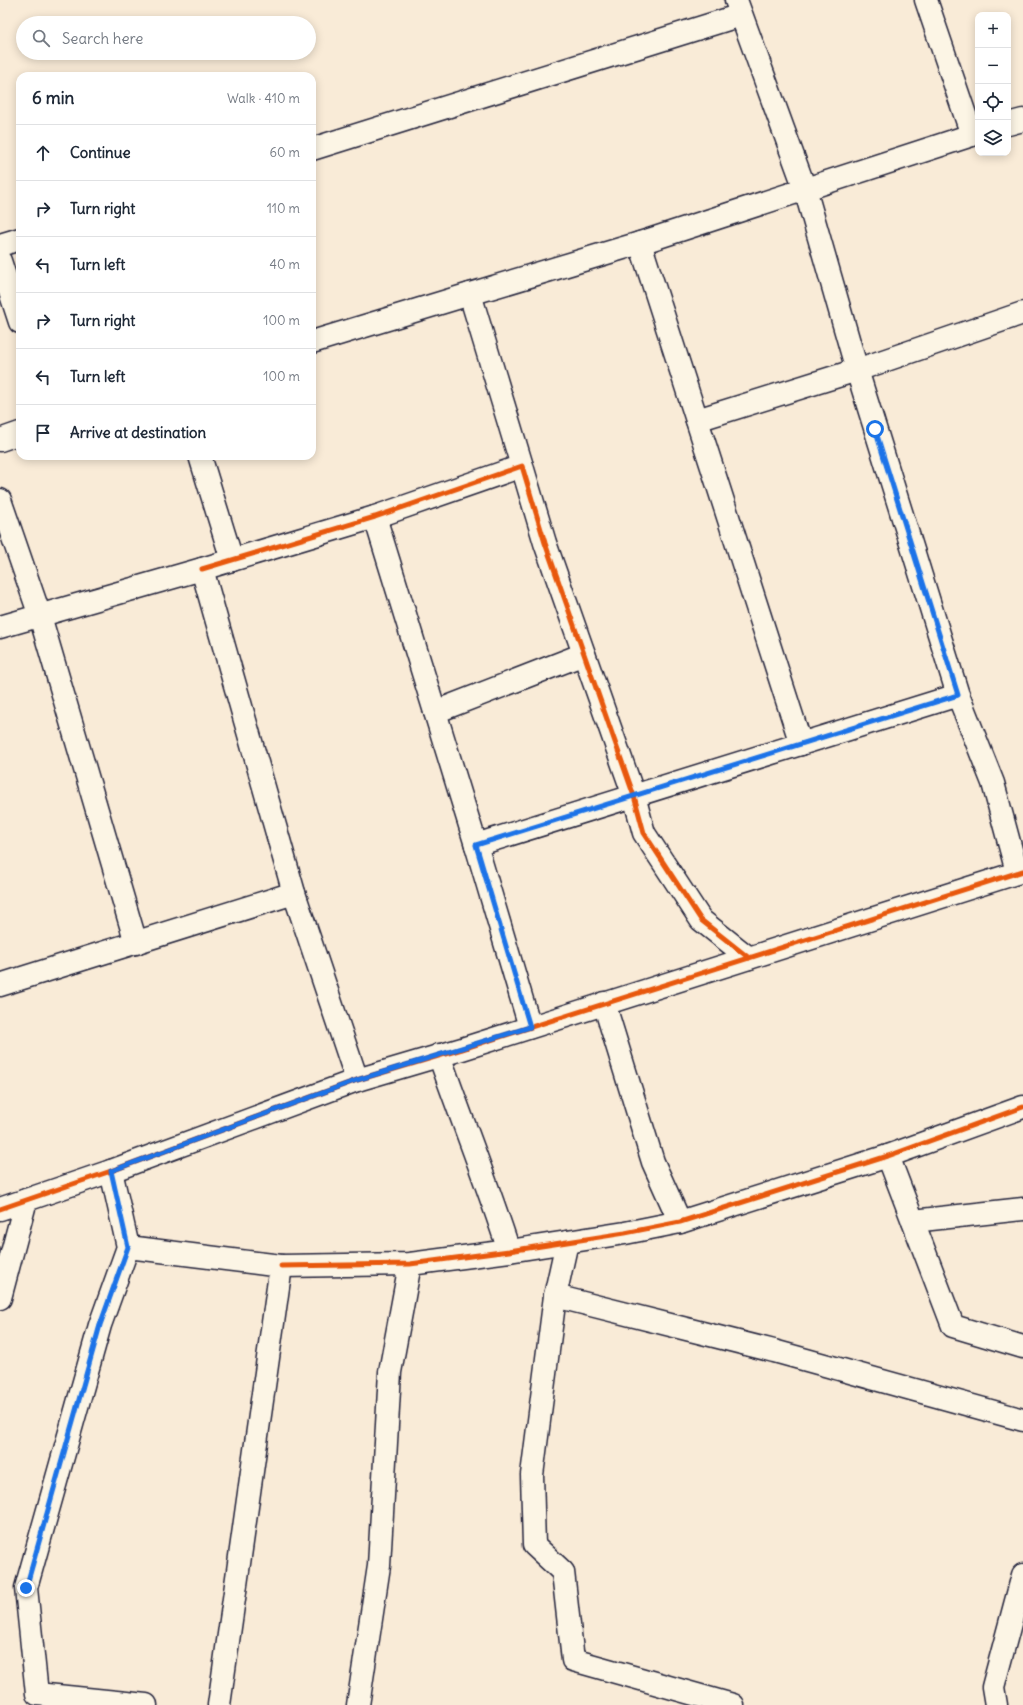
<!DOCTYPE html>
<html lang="en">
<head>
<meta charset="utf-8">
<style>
  body { margin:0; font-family:Delius,sans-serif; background:#f2f2f3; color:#1f2937 }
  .controls { position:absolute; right:12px; top:12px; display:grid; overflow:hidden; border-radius:8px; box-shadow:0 2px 10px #0003 }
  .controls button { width:36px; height:36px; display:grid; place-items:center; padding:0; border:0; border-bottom:1px solid #e0e1e3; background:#fff; color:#1f2937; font:20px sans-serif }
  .stop { position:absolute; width:12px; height:12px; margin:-9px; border:3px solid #1a73e8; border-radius:50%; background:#fff }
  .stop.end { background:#1a73e8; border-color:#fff; box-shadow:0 1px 4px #0008 }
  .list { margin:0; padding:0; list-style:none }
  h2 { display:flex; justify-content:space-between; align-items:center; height:52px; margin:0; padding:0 16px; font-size:17px }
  h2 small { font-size:13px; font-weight:400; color:#747a83 }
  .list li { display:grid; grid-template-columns:26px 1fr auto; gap:12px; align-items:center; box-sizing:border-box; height:56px; padding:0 16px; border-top:1px solid #e0e1e3 }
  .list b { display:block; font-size:15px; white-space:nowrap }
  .list em { font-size:13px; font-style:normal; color:#747a83 }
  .icon { flex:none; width:22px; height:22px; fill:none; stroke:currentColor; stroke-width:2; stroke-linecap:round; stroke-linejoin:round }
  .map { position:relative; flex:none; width:1023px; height:1705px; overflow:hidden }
  .search { position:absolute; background:#fff; box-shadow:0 2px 10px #0003; left:16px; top:16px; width:300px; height:44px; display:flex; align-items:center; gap:10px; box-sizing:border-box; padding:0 14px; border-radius:22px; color:#747a83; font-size:15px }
  .panel { position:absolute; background:#fff; box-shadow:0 2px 10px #0003; left:16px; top:72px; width:300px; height:388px; border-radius:12px }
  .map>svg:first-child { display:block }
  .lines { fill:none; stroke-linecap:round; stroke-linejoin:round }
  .minor-casing { stroke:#22223b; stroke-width:25 }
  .minor { stroke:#fcf5e5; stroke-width:22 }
  .cycleway-casing { stroke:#fcf5e5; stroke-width:8 }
  .cycleway { stroke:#e8590c; stroke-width:5 }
  .route { stroke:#1a73e8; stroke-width:5 }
</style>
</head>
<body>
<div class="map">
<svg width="1023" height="1705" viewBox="0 0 1023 1705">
  <rect width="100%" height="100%" fill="#f9ebd7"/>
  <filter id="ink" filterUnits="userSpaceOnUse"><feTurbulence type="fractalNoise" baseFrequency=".025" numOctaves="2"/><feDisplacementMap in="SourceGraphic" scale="8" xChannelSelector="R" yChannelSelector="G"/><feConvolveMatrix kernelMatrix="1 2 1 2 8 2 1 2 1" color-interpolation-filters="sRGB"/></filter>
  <g filter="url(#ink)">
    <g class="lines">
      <defs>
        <g id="minor">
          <path d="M736,0l69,189 52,181 101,325"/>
          <path d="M926,0l46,135"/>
          <path d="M1008,124l15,-4"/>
          <path d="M312,149l429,-134"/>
          <path d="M640,243l161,501"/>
          <path d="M0,245l20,-6"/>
          <path d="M0,261l20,61"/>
          <path d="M470,294l170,-51 338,-110"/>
          <path d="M312,342l158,-48 52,172"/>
          <path d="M697,420l160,-50 166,-57"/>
          <path d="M0,440l20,-7"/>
          <path d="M200,456l32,104"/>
          <path d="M0,500l40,116 96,327"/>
          <path d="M375,517l101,328"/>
          <path d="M202,569l173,-52 147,-51 23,77 89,253 10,37 57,87 48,38"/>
          <path d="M0,627l202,-58 92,324"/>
          <path d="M435,712l149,-58"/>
          <path d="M0,985l294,-92 63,187"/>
          <path d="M604,1003l49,159 27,60"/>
          <path d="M530,1027l-54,-182 482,-150 35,88 24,89"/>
          <path d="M439,1055c23,66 49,130 70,196"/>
          <path d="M888,1156l65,170 70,21"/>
          <path d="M111,1171l17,76 -28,78 -74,263 11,106 109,11"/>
          <path d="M0,1209l111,-38 246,-91 105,-31 561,-178"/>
          <path d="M913,1221l110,-12"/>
          <path d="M567,1242l-12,54 -23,179 2,70 29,27 10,88 160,45"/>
          <path d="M128,1247l153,19 -62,439"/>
          <path d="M281,1266l129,-2 99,-13 116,-18 55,-11 208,-66 135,-49"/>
          <path d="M555,1296l219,55 249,69"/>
          <path d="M0,1298l26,-98"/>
          <path d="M358,1705l21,-139 11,-194 20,-108"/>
          <path d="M996,1705l-3,-18 30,-112"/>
        </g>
      </defs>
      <use href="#minor" class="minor-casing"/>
      <use href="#minor" class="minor"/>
      <defs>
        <g id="cycleway">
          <path d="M202,569l173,-52 147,-51 23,77 89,253 10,37 57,87 48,38"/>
          <path d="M0,1209l111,-38 246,-91 105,-31 561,-178"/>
          <path d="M281,1266l129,-2 99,-13 116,-18 55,-11 208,-66 135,-49"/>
        </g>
      </defs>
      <use href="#cycleway" class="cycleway-casing"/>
      <use href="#cycleway" class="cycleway"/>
    </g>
  </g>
  <g class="lines" filter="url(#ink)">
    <path class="route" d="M26,1588l74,-263 28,-78 -17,-76 246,-91 173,-53 -54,-182 482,-150 -83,-266"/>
  </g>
</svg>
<div class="controls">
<button>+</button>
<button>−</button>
<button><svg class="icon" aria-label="locate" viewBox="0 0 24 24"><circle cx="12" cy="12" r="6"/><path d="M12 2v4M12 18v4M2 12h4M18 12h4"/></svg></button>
<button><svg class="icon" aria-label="layers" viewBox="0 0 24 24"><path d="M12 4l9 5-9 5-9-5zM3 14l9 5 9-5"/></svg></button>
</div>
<div class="stop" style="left:875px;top:429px"></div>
<div class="stop end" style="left:26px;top:1588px"></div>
<div class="search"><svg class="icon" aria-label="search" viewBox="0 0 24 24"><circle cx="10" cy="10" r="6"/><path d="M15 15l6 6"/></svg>Search here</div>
<section class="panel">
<h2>6 min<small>Walk · 410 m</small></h2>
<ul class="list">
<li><svg class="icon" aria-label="ahead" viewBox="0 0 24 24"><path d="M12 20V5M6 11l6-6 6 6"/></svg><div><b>Continue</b></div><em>60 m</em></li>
<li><svg class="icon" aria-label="right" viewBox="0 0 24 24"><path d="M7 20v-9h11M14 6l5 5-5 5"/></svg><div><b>Turn right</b></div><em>110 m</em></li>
<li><svg class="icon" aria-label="left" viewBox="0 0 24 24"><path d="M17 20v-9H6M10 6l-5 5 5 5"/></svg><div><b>Turn left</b></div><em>40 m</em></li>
<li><svg class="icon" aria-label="right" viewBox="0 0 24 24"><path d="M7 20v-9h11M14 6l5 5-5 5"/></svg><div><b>Turn right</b></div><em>100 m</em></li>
<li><svg class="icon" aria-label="left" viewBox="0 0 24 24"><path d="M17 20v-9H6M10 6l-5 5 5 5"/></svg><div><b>Turn left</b></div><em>100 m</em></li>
<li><svg class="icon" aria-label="arrive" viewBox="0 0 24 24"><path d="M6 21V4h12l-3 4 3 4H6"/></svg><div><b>Arrive at destination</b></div></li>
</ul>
</section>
</div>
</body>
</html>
